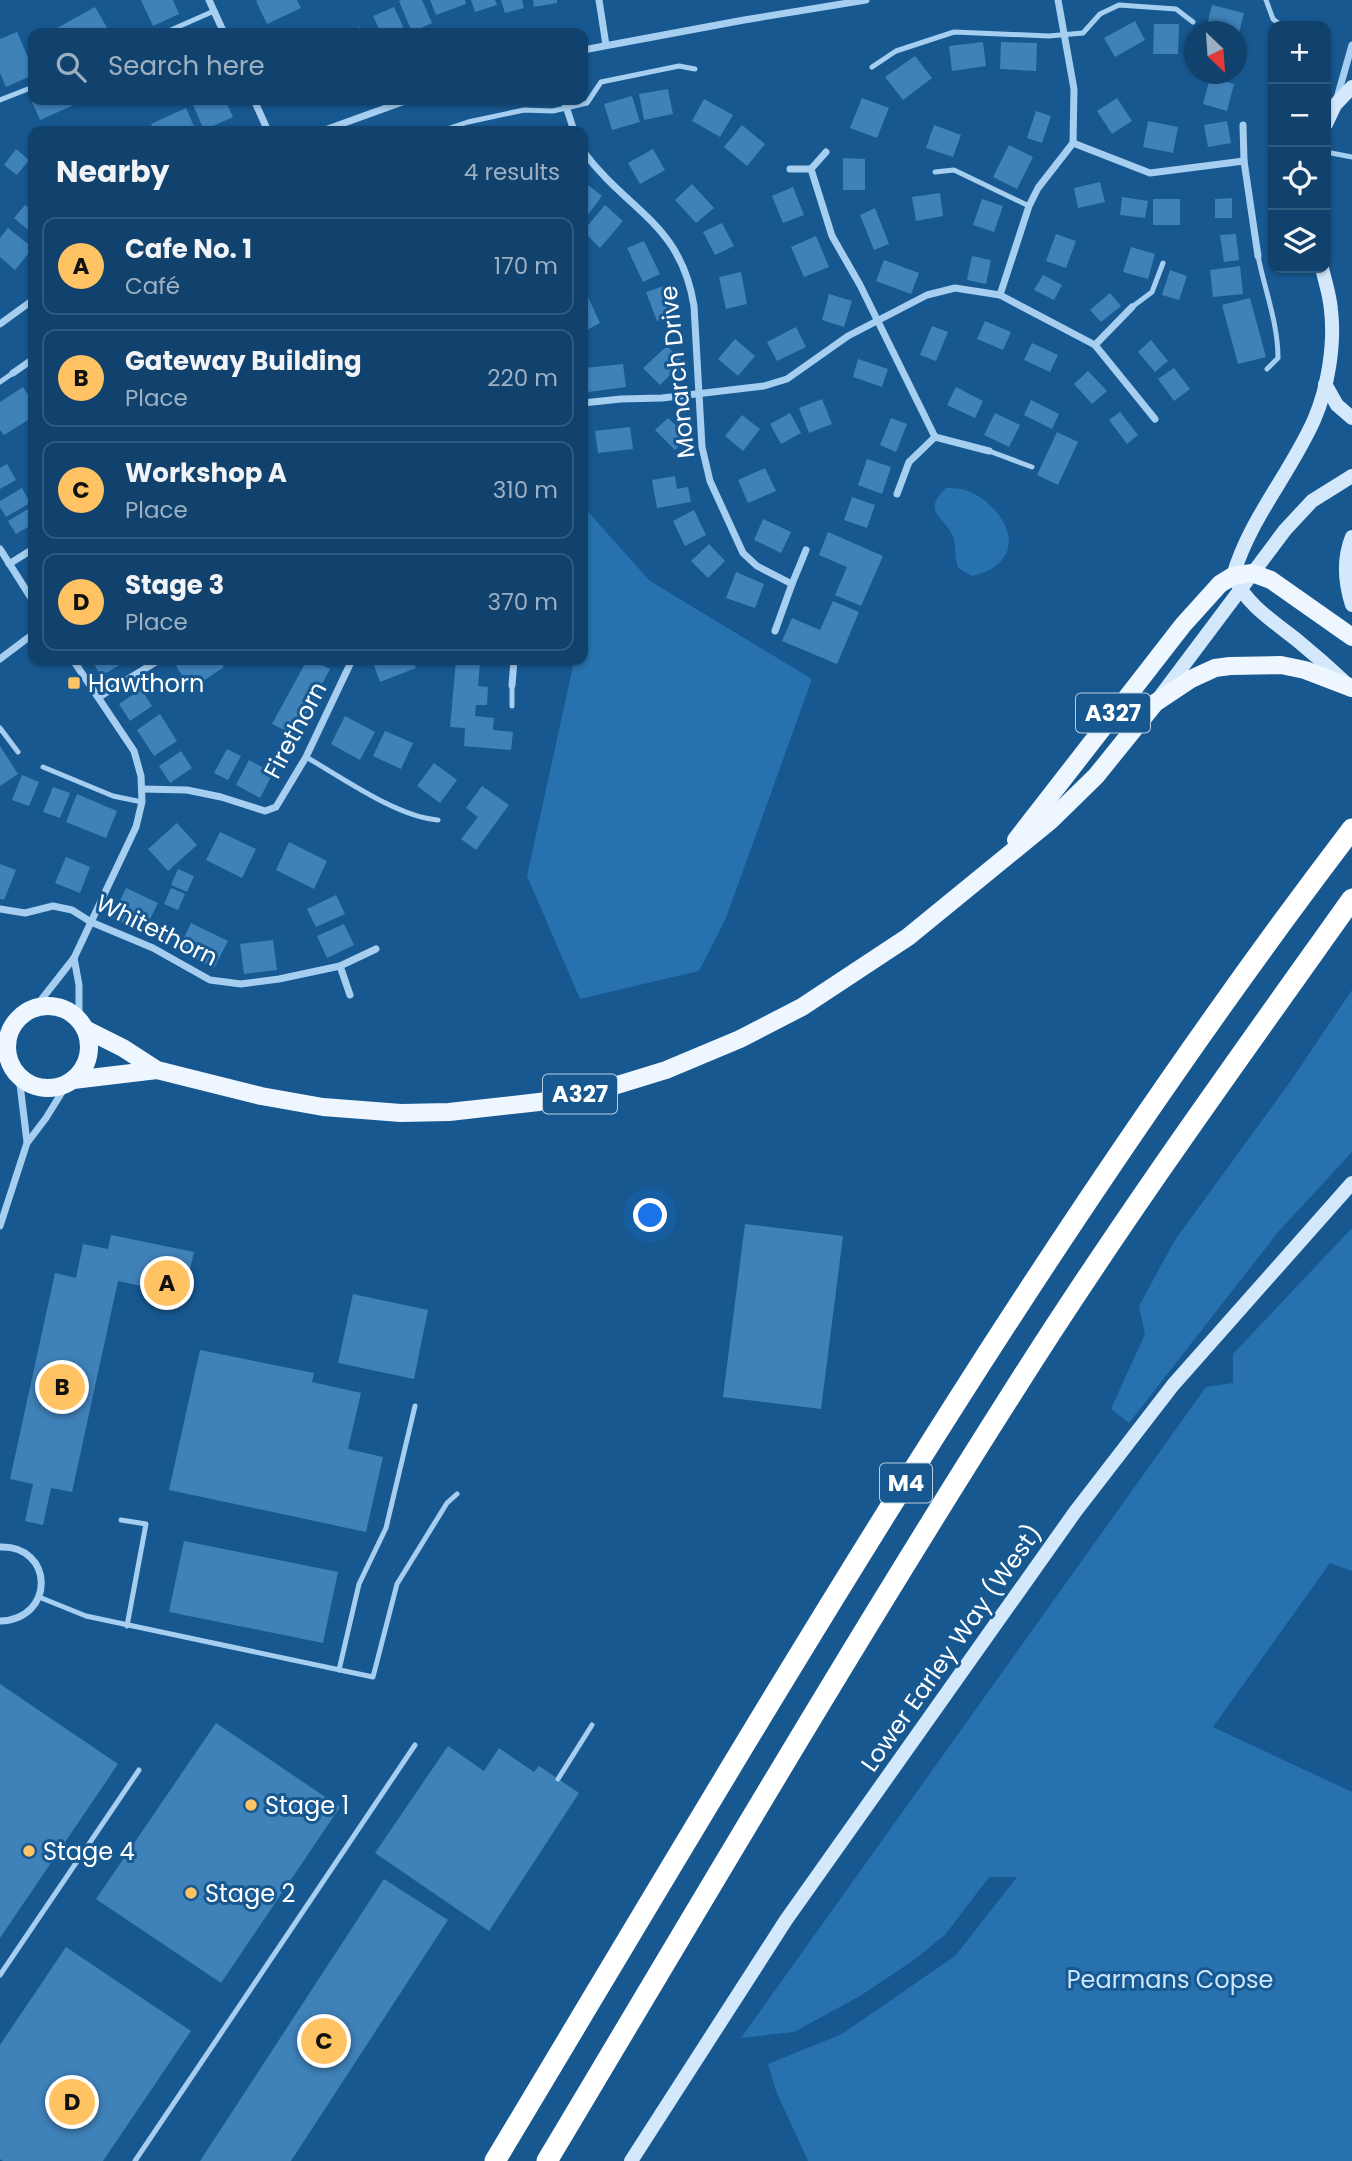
<!DOCTYPE html>
<html lang="en">
<head>
<meta charset="utf-8">
<style>
  body { margin:0; font-family:Poppins,sans-serif; background:#1e4d75; color:#f1f3f6 }
  .controls { position:absolute; right:21px; top:21px; display:grid; overflow:hidden; border-radius:14px; box-shadow:0 2px 5px #0004 }
  .controls button { width:63px; height:63px; display:grid; place-items:center; padding:0; border:0; border-bottom:2px solid #305b80; background:#11426d; color:#f1f3f6; font:35px sans-serif }
  .compass { position:absolute; left:1184px; top:21px; width:63px; height:63px; border-radius:50%; background:#11426d; box-shadow:0 2px 5px #0004; rotate:155deg }
  .you { position:absolute; left:651px; top:1216px; width:24px; height:24px; margin:-18px; border:5px solid #fff; border-radius:50%; background:#1a73e8; box-shadow:0 0 0 10px #1a73e833 }
  .badge { display:grid; place-items:center; width:46px; height:46px; border-radius:50%; background:#ffc364; color:#111; font-size:23px; font-weight:700 }
  .pin { position:absolute; translate:-50% -50%; border:4px solid #fff; box-shadow:0 2px 7px #0006 }
  .list { margin:0; padding:0; list-style:none }
  h2 { display:flex; justify-content:space-between; align-items:center; height:91px; margin:0; padding:0 28px; font-size:30px }
  h2 small { font-size:23px; font-weight:400; color:#9cb0c2 }
  .list li { display:grid; grid-template-columns:46px 1fr auto; gap:21px; align-items:center; box-sizing:border-box; height:98px; margin:0 14px 14px; padding:0 14px; border:2px solid #305b80; border-radius:14px }
  .list b { display:block; font-size:26px; white-space:nowrap }
  .list p { margin:0; font-size:23px; white-space:nowrap; color:#9cb0c2 }
  .list em { font-size:23px; font-style:normal; color:#9cb0c2 }
  .icon { flex:none; width:38px; height:38px; fill:none; stroke:currentColor; stroke-width:2; stroke-linecap:round; stroke-linejoin:round }
  .map { position:relative; flex:none; width:1352px; height:2161px; overflow:hidden }
  .search { position:absolute; background:#11426d; box-shadow:0 2px 5px #0004; left:28px; top:28px; width:560px; height:77px; display:flex; align-items:center; gap:18px; box-sizing:border-box; padding:0 24px; border-radius:14px; color:#9cb0c2; font-size:26px }
  .panel { position:absolute; background:#11426d; box-shadow:0 2px 5px #0004; left:28px; top:126px; width:560px; height:539px; border-radius:14px }
  .map>svg:first-child { display:block }
  .green { fill:#2671ae }
  .building { fill:#3f81b9 }
  .lines { fill:none; stroke-linecap:round; stroke-linejoin:round }
  .service { stroke:#a5cef0; stroke-width:5 }
  .minor { stroke:#a5cef0; stroke-width:7 }
  .secondary { stroke:#d3e8fb; stroke-width:14 }
  .primary { stroke:#eef6ff; stroke-width:18 }
  .motorway { stroke:#fff; stroke-width:21 }
  .poi-dot { fill:#ffc364; stroke:#175891; stroke-width:2.5 }
  .labels { text-anchor:middle; dominant-baseline:central; stroke-width:6; stroke-linejoin:round; paint-order:stroke }
  .shield { fill:#175891; stroke:#b9cdde; stroke-width:2 }
  .shield-label { font-size:23px; font-weight:bold; fill:#fff }
  .street-label { font-size:24px; fill:#fff; stroke:#175891 }
  .poi-label { font-size:24px; fill:#fff; stroke:#175891; text-anchor:start }
  .park-label { font-size:24px; fill:#cbe6fb; stroke:#175891 }
</style>
</head>
<body>
<div class="map">
<svg width="1352" height="2161" viewBox="0 0 1352 2161">
  <rect width="100%" height="100%" fill="#175891"/>
  <g class="green">
    <path d="M946,488c8,0 15,0 22,3 30,12 60,53 25,77 -6,4 -14,6 -21,8l-14,-8c-3,-9 -2,-18 -4,-28 -6,-23 -35,-26 -8,-52z"/>
    <path d="M589,513l61,68 162,98 -86,239 -27,53 -119,28 -53,-123 46,-210 -1,-6h11v-146z"/>
    <path d="M1352,990v162l-73,79 -150,192 -18,-14 34,-75 -6,-28 36,-66 115,-158z"/>
    <path d="M1352,1228v343l-22,-8 -117,164 139,65v369h-544l-32,-70 -8,-27 74,-30 113,-78 62,-79h-28l-44,58 -34,27 -51,34 -66,36 -53,6 465,-651 27,-4v-29z"/>
  </g>
  <g class="building">
    <path d="M141,0h32l6,14 -26,12z"/>
    <path d="M258,0h39l4,8 -34,16 -11,-23z"/>
    <path d="M401,0h21l10,23 -20,9 -13,-31z"/>
    <path d="M430,0h35l1,4 -30,11z"/>
    <path d="M471,0h24l2,5 -22,7z"/>
    <path d="M501,0h21l2,8 -19,5z"/>
    <path d="M533,0h24v3l-23,4z"/>
    <path d="M1212,5l32,8 -5,20 -32,-8z"/>
    <path d="M95,7l14,24 -4,2h-57z"/>
    <path d="M394,7l12,26h-25l-8,-17z"/>
    <path d="M1135,21l10,19 -30,17 -11,-19z"/>
    <path d="M1154,24h25l-1,30h-25z"/>
    <path d="M360,27l3,6h-18z"/>
    <path d="M17,32l16,37v6l-27,12 -6,-14v-34z"/>
    <path d="M983,42l3,24 -34,5 -3,-25z"/>
    <path d="M1001,42l36,1 -1,28 -36,-2z"/>
    <path d="M1236,43l9,4 -8,22h-1z"/>
    <path d="M915,56l17,22 -29,22 -18,-23z"/>
    <path d="M1210,78l24,6 -7,27 -24,-7z"/>
    <path d="M668,89l5,25 -29,6 -5,-26z"/>
    <path d="M632,96l8,26 -28,8 -8,-26z"/>
    <path d="M862,98l27,10 -12,30 -27,-10z"/>
    <path d="M1117,98l15,23 -20,13 -15,-23z"/>
    <path d="M704,99l29,16 -13,22 -28,-16z"/>
    <path d="M36,100h49l-45,20 -8,-18z"/>
    <path d="M206,100h19l8,17 -29,13 -11,-25z"/>
    <path d="M186,108l10,23h-41l-4,-7z"/>
    <path d="M1036,111l15,5 -9,27 -15,-5z"/>
    <path d="M1148,121l30,6 -5,26 -30,-6z"/>
    <path d="M1227,121l4,22 -23,4 -4,-22z"/>
    <path d="M742,125l23,19 -18,22 -23,-19z"/>
    <path d="M934,125l27,10 -8,22 -27,-9z"/>
    <path d="M539,126l2,5h-18z"/>
    <path d="M1009,145l24,12 -16,32 -24,-12z"/>
    <path d="M16,149l13,11 -12,15 -13,-10z"/>
    <path d="M653,149l12,21 -25,14 -12,-21z"/>
    <path d="M843,158l22,1v31h-22z"/>
    <path d="M583,181l19,15 -15,20 -4,-3z"/>
    <path d="M1100,182l5,20 -27,6 -4,-20z"/>
    <path d="M692,184l22,24 -18,15 -21,-23z"/>
    <path d="M793,187l11,28 -21,8 -11,-27z"/>
    <path d="M940,193l3,23 -27,5 -4,-24z"/>
    <path d="M1122,197l26,4 -3,17 -25,-3z"/>
    <path d="M1232,198v20h-17v-19z"/>
    <path d="M982,199l21,7 -9,26 -21,-7z"/>
    <rect x="1153" y="199" width="27" height="26"/>
    <path d="M25,205l8,6v23l-19,-16z"/>
    <path d="M605,205l18,16 -23,27 -17,-17z"/>
    <path d="M875,208l14,36 -15,6 -14,-35z"/>
    <path d="M722,223l12,23 -19,9 -12,-23z"/>
    <path d="M8,228l25,20 -18,22 -15,-13v-19z"/>
    <path d="M1056,234l20,7 -10,27 -20,-7z"/>
    <path d="M1236,234l3,26 -15,2 -4,-27z"/>
    <path d="M816,236l13,31 -25,10 -13,-30z"/>
    <path d="M644,241l16,33 -17,8 -16,-34z"/>
    <path d="M1131,247l24,7 -7,25 -25,-7z"/>
    <path d="M972,256l19,4 -5,24 -19,-4z"/>
    <path d="M884,260l35,13 -8,21 -35,-13z"/>
    <path d="M1240,266l3,28 -30,3 -3,-27z"/>
    <path d="M1170,270l17,6 -8,24 -17,-5z"/>
    <path d="M741,272l6,32 -21,5 -7,-32z"/>
    <path d="M1043,275l19,10 -8,15 -20,-10z"/>
    <path d="M667,285l10,29 -20,7 -11,-29z"/>
    <path d="M1110,293l11,13 -20,16 -11,-12z"/>
    <path d="M829,294l23,7 -8,26 -22,-7z"/>
    <path d="M588,297l12,26 -17,9v-33z"/>
    <path d="M1250,298l16,59 -28,7 -16,-59z"/>
    <path d="M985,321l26,11 -8,18 -26,-11z"/>
    <path d="M932,326l16,6 -12,29 -16,-6z"/>
    <path d="M796,327l10,20 -29,14 -10,-19z"/>
    <path d="M735,339l20,17 -17,20 -20,-17z"/>
    <path d="M1151,340l17,21 -13,11 -17,-20z"/>
    <path d="M1032,343l26,12 -8,17 -26,-12z"/>
    <path d="M667,346l16,16 -23,23 -17,-17z"/>
    <path d="M858,359l30,10 -6,18 -29,-10z"/>
    <path d="M623,364l3,23 -38,5 -3,-24z"/>
    <path d="M1174,368l16,21 -16,12 -16,-22z"/>
    <path d="M1088,371l19,20 -15,13 -18,-20z"/>
    <path d="M23,387l10,16v14l-29,18 -4,-5v-28z"/>
    <path d="M956,387l27,14 -8,17 -28,-13z"/>
    <path d="M822,399l10,25 -23,9 -10,-25z"/>
    <path d="M1031,400l28,14 -7,15 -28,-14z"/>
    <path d="M1120,412l18,23 -11,9 -18,-24z"/>
    <path d="M790,413l11,20 -20,11 -11,-20z"/>
    <path d="M995,413l25,12 -11,22 -25,-12z"/>
    <path d="M742,415l18,14 -17,22 -18,-15z"/>
    <path d="M668,418l20,19 -13,13 -20,-20z"/>
    <path d="M891,418l16,6 -11,28 -16,-7z"/>
    <path d="M630,427l3,22 -35,4 -3,-22z"/>
    <path d="M1057,432l21,10 -20,43 -21,-10z"/>
    <path d="M867,459l24,8 -9,27 -24,-9z"/>
    <path d="M7,464l9,16 -16,9v-21z"/>
    <path d="M765,468l11,23 -28,12 -10,-23z"/>
    <path d="M675,476l2,13 11,-2 3,15 -34,6 -5,-28z"/>
    <path d="M22,488l8,15 -24,14 -6,-10v-6z"/>
    <path d="M852,497l23,8 -8,23 -23,-8z"/>
    <path d="M33,506v18l-17,10 -8,-13z"/>
    <path d="M694,510l12,25 -21,11 -12,-25z"/>
    <path d="M763,519l28,13 -10,21 -27,-13z"/>
    <path d="M828,532l55,24 -22,50 -26,-11 12,-28 -28,-12z"/>
    <path d="M709,544l16,17 -17,17 -17,-17z"/>
    <path d="M736,572l28,12 -9,24 -29,-10z"/>
    <path d="M833,601l26,11 -22,52 -55,-23 10,-23 28,12z"/>
    <path d="M97,660h31l-27,16 -8,-14z"/>
    <path d="M185,660h34l5,7 -33,22 -15,-23z"/>
    <path d="M307,660h5l18,9 -35,66 -23,-11z"/>
    <path d="M372,660h40l4,8 -36,14z"/>
    <path d="M456,661l24,2 -2,23 10,1 -1,18h-11l-1,11 19,2 -1,12 20,2 -2,18 -47,-4 1,-18 -15,-1z"/>
    <path d="M141,689l11,17 -22,15 -11,-17z"/>
    <path d="M160,714l17,27 -23,15 -17,-26z"/>
    <path d="M345,716l30,16 -15,28 -29,-16z"/>
    <path d="M385,731l28,12 -12,26 -28,-13z"/>
    <path d="M0,746l18,28 -18,12z"/>
    <path d="M227,749l14,7 -13,24 -14,-7z"/>
    <path d="M181,751l11,17 -22,15 -11,-17z"/>
    <path d="M249,760l24,13 -13,25 -24,-13z"/>
    <path d="M434,763l23,17 -17,23 -23,-17z"/>
    <path d="M22,775l17,7 -10,24 -17,-6z"/>
    <path d="M482,786l27,19 -33,45 -15,-11 17,-22 -12,-9z"/>
    <path d="M53,787l17,6 -10,25 -17,-6z"/>
    <path d="M77,794l40,17 -11,27 -40,-16z"/>
    <path d="M177,823l20,22 -29,26 -20,-22z"/>
    <path d="M220,832l36,17 -14,29 -36,-18z"/>
    <path d="M289,842l38,19 -13,28 -38,-19z"/>
    <path d="M66,857l24,10 -10,26 -25,-10z"/>
    <path d="M0,864l16,6 -12,30 -4,-1z"/>
    <path d="M178,869l16,7 -7,16 -16,-7z"/>
    <path d="M126,888l32,15 -15,30 -31,-16z"/>
    <path d="M171,888l14,6 -7,16 -14,-6z"/>
    <path d="M336,895l9,19 -29,13 -9,-18z"/>
    <path d="M191,923l37,18 -14,27 -36,-18z"/>
    <path d="M344,924l10,21 -27,13 -10,-22z"/>
    <path d="M273,940l4,30 -33,4 -4,-30z"/>
    <path d="M745,1224l98,12 -22,173 -98,-12z"/>
    <path d="M111,1235l83,17 -10,43 -66,-14 -46,211 -21,-4 -8,37 -18,-4 8,-37 -23,-5 45,-206 21,5 7,-34 25,5z"/>
    <path d="M353,1294l75,16 -14,69 -76,-16z"/>
    <path d="M200,1350l114,23 -2,9 49,11 -13,56 35,8 -17,75 -197,-42z"/>
    <path d="M184,1541l154,31 -15,71 -154,-31z"/>
    <path d="M0,1684l118,80 -118,174z"/>
    <path d="M216,1723l124,84 -119,176 -125,-84z"/>
    <path d="M448,1746l36,25 15,-23 35,24 5,-6 40,27 -90,138 -114,-78z"/>
    <path d="M384,1879l64,41 -157,241h-91z"/>
    <path d="M66,1947l125,84 -88,130h-100l-3,-2v-114z"/>
  </g>
  <g class="lines">
    <g class="service">
      <path d="M1266,0l7,19 9,7"/>
      <path d="M164,33l50,-22"/>
      <path d="M872,67l24,-16 58,-19 95,4 34,-3 17,-19 19,-9 57,4 17,13"/>
      <path d="M0,100l33,-13"/>
      <path d="M441,131l27,-9 56,-12 29,1 34,-8 14,-21 78,-16 16,3"/>
      <path d="M1326,152l26,5"/>
      <path d="M935,172l19,-2 75,36"/>
      <path d="M1258,256c7,35 20,67 20,102l-11,11"/>
      <path d="M1132,307l20,-15 11,-29"/>
      <path d="M0,382l13,-9"/>
      <path d="M989,451l43,16"/>
      <path d="M512,706v-21"/>
      <path d="M0,728l18,24"/>
      <path d="M306,757c37,21 91,60 132,63"/>
      <path d="M43,767l70,29 29,6"/>
      <path d="M121,1520l25,4 -19,102"/>
      <path d="M39,1597l47,19 287,61 24,-93 50,-81 10,-9"/>
      <path d="M339,1670l20,-86 27,-56 29,-122"/>
      <path d="M558,1779l34,-54"/>
      <path d="M0,1975l139,-205"/>
      <path d="M135,2161l280,-416"/>
    </g>
    <g class="minor">
      <path d="M209,0l15,33"/>
      <path d="M599,0l7,45"/>
      <path d="M583,50l161,-30 122,-20"/>
      <path d="M1337,98l15,-53"/>
      <path d="M254,100l14,31"/>
      <path d="M564,100l10,31"/>
      <path d="M1243,125l1,36 14,95"/>
      <path d="M322,131l86,-31"/>
      <path d="M1073,143l77,30 94,-12"/>
      <path d="M583,151c43,59 98,72 111,155l8,141 8,34 33,72 14,13 35,18 -17,47"/>
      <path d="M826,152l-15,17 21,67 28,49 75,152 -26,25 -12,32"/>
      <path d="M790,169h21"/>
      <path d="M1000,295l29,-89 9,-18 35,-45 1,-54 -16,-89"/>
      <path d="M0,324l33,-24"/>
      <path d="M1095,345l37,-38"/>
      <path d="M13,373l20,-14"/>
      <path d="M583,403l38,-4 41,-1 102,-12 23,-7 61,-43 79,-41 28,-7 45,7 95,50 60,74"/>
      <path d="M935,437l54,14"/>
      <path d="M0,549l33,52"/>
      <path d="M9,564l24,-15"/>
      <path d="M792,584l14,-34"/>
      <path d="M0,659l33,-25"/>
      <path d="M512,685l2,-25"/>
      <path d="M99,697l60,-37"/>
      <path d="M142,789l45,1 34,7 44,14 11,-4 30,-50 46,-97"/>
      <path d="M0,909l25,4 28,-7 19,4 19,12 62,26 57,32 31,4 38,-5 61,-13 36,-17"/>
      <path d="M74,958l5,27v35"/>
      <path d="M340,966l10,29"/>
      <path d="M34,1009l40,-51 62,-131 6,-25 -1,-26 -7,-25 -61,-91"/>
      <path d="M19,1076l8,66"/>
      <path d="M0,1226l27,-83 19,-25 21,-34"/>
      <path d="M0,1547c54,-2 56,72 0,74"/>
    </g>
    <g class="secondary">
      <path d="M1326,124l9,-19 17,-18"/>
      <path d="M1322,268c3,13 8,28 9,42 4,34 -3,78 -17,110 -24,54 -64,98 -81,156 14,29 40,45 65,65 17,14 33,28 49,43"/>
      <path d="M1325,384l12,21 15,13"/>
      <path d="M1352,537c-9,22 -7,46 0,68"/>
      <path d="M1159,698l126,-168 27,-29 40,-25"/>
      <path d="M631,2161l155,-241 289,-408 98,-127 179,-202"/>
    </g>
    <g class="primary">
      <path d="M1016,840l167,-215 37,-41 13,-8 19,-3 19,7 81,57"/>
      <circle cx="48" cy="1047" r="41"/>
      <path d="M85,1029l38,19 34,22 104,26 62,11 78,6 48,-1 90,-10 62,-12 65,-20 74,-31 62,-32 106,-70 142,-116 46,-45 59,-73 36,-24 24,-11 15,-2 51,-1 24,5 47,18"/>
      <path d="M73,1080l84,-10"/>
    </g>
    <g class="motorway">
      <path d="M495,2161c272,-453 537,-912 857,-1332"/>
      <path d="M547,2161c153,-256 304,-514 464,-766 107,-170 225,-333 341,-496"/>
    </g>
  </g>
  <g class="poi-dot">
    <rect x="67" y="676" width="14" height="14" rx="3.5"/>
    <circle cx="251" cy="1805" r="7"/>
    <circle cx="29" cy="1851" r="7"/>
    <circle cx="191" cy="1893" r="7"/>
  </g>
  <g class="labels">
    <g class="shield">
      <rect x="1076" y="693.5" width="74" height="39" rx="5"/>
      <rect x="543" y="1074.5" width="74" height="39" rx="5"/>
      <rect x="880" y="1463.5" width="52" height="39" rx="5"/>
    </g>
    <g class="shield-label">
      <text x="1113" y="713">A327</text>
      <text x="580" y="1094">A327</text>
      <text x="906" y="1483">M4</text>
    </g>
    <g class="street-label">
      <text transform="translate(677 372) rotate(-96)">Monarch Drive</text>
      <text transform="translate(295 730) rotate(-62)">Firethorn</text>
      <text transform="translate(157 930) rotate(26)">Whitethorn</text>
      <text transform="translate(951 1648) rotate(-55)">Lower Earley Way (West)</text>
    </g>
    <g class="poi-label">
      <text x="88" y="683">Hawthorn</text>
      <text x="265" y="1805">Stage 1</text>
      <text x="43" y="1851">Stage 4</text>
      <text x="205" y="1893">Stage 2</text>
    </g>
    <g class="park-label">
      <text x="1170" y="1979">Pearmans Copse</text>
    </g>
  </g>
</svg>
<div class="controls">
<button>+</button>
<button>−</button>
<button><svg class="icon" aria-label="locate" viewBox="0 0 24 24"><circle cx="12" cy="12" r="6"/><path d="M12 2v4M12 18v4M2 12h4M18 12h4"/></svg></button>
<button><svg class="icon" aria-label="layers" viewBox="0 0 24 24"><path d="M12 4l9 5-9 5-9-5zM3 14l9 5 9-5"/></svg></button>
</div>
<svg class="compass" viewBox="-18 -18 36 36"><path d="M0-13l5 13h-10z" fill="#e53935"/><path d="M0 13l5-13h-10z" fill="#9cb0c2"/></svg>
<div class="you"></div>
<div class="pin badge" style="left:167px;top:1283px">A</div>
<div class="pin badge" style="left:62px;top:1387px">B</div>
<div class="pin badge" style="left:324px;top:2041px">C</div>
<div class="pin badge" style="left:72px;top:2102px">D</div>
<div class="search"><svg class="icon" aria-label="search" viewBox="0 0 24 24"><circle cx="10" cy="10" r="6"/><path d="M15 15l6 6"/></svg>Search here</div>
<section class="panel">
<h2>Nearby<small>4 results</small></h2>
<ul class="list">
<li><span class="badge">A</span><div><b>Cafe No. 1</b><p>Café</p></div><em>170 m</em></li>
<li><span class="badge">B</span><div><b>Gateway Building</b><p>Place</p></div><em>220 m</em></li>
<li><span class="badge">C</span><div><b>Workshop A</b><p>Place</p></div><em>310 m</em></li>
<li><span class="badge">D</span><div><b>Stage 3</b><p>Place</p></div><em>370 m</em></li>
</ul>
</section>
</div>
</body>
</html>
